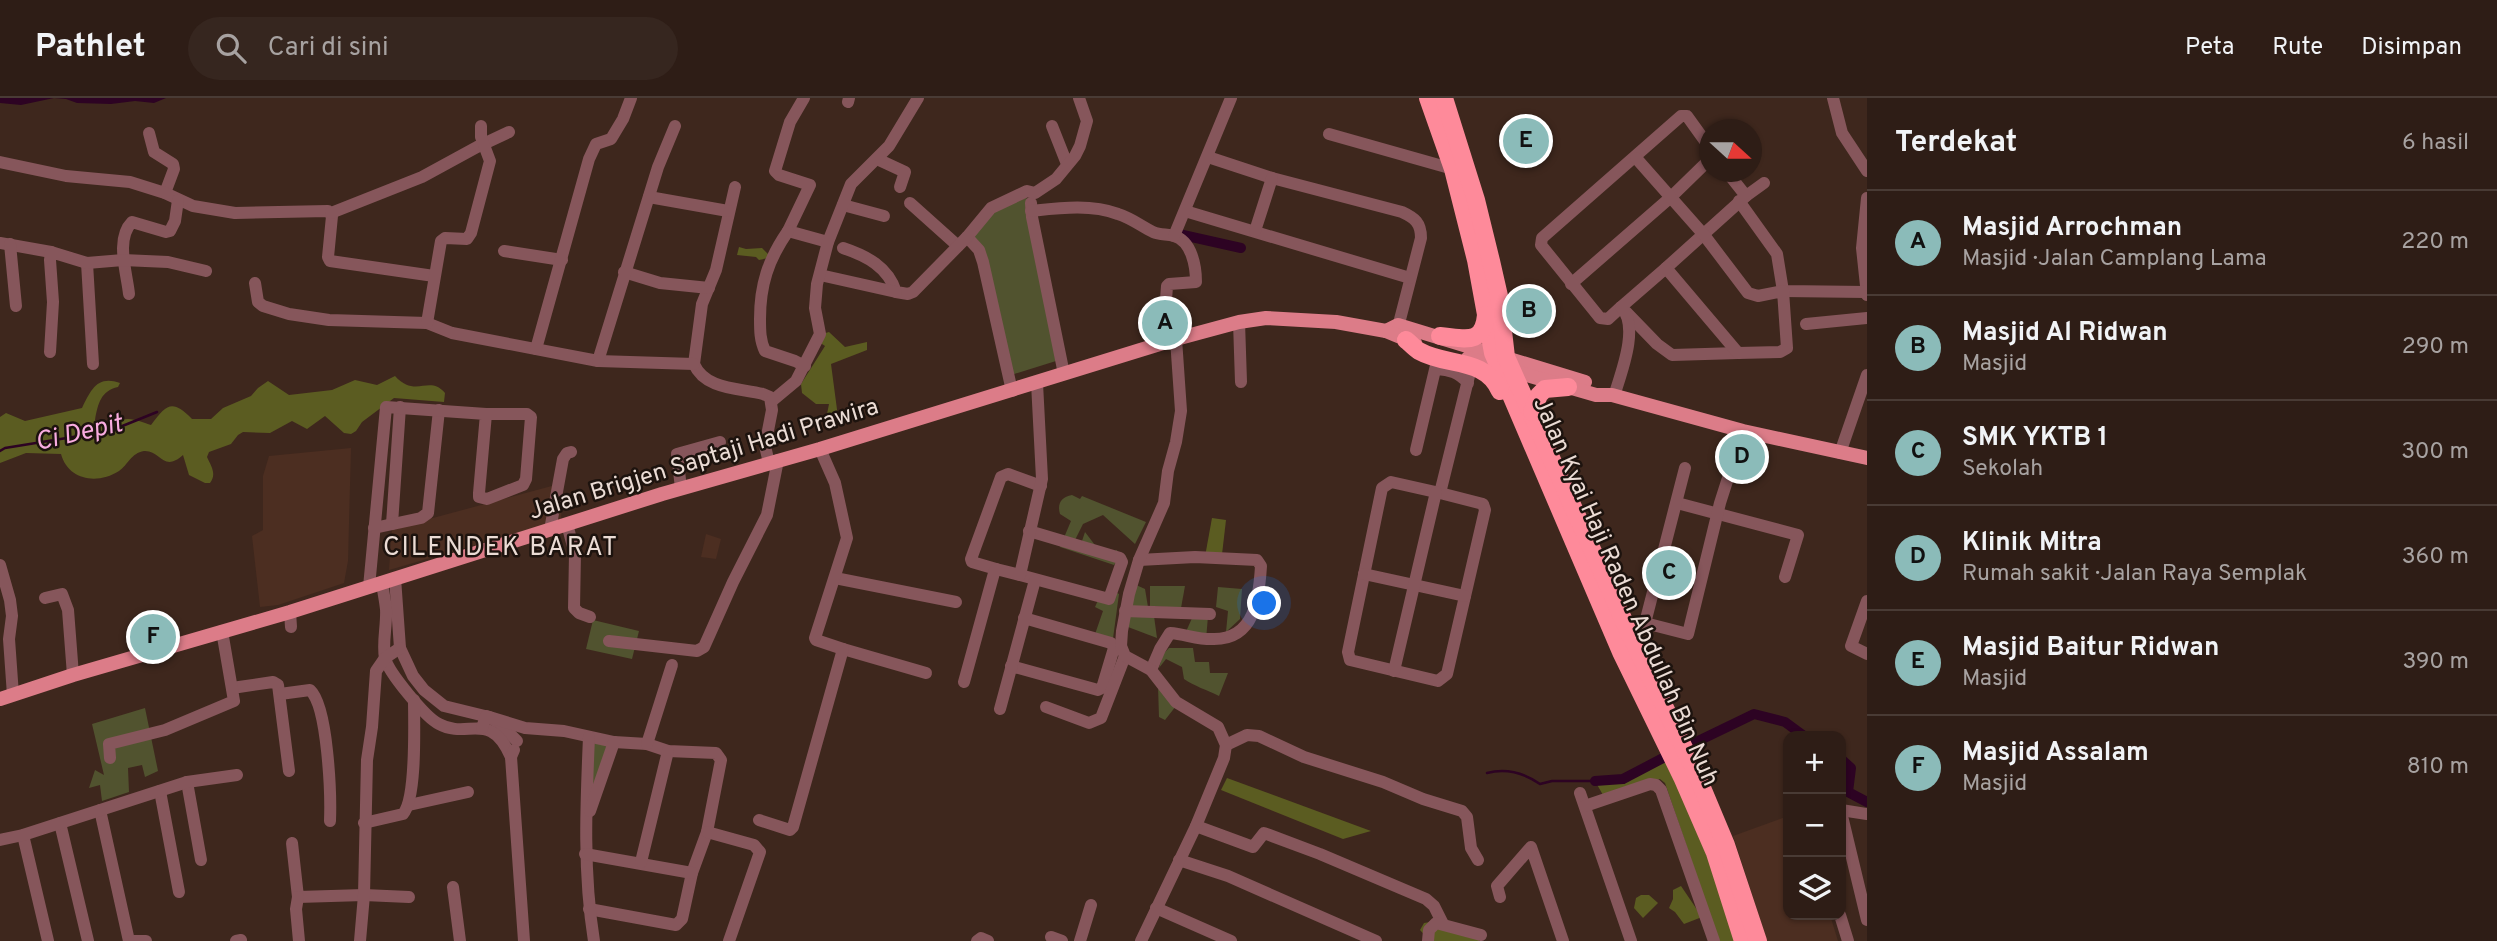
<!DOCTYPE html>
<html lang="id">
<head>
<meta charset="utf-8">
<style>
  body { margin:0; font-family:Overpass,sans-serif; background:#36261f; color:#f1f3f6 }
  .controls { position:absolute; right:21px; bottom:21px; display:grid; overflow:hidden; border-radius:14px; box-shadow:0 2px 5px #0004 }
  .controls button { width:63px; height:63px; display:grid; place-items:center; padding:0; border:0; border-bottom:2px solid #493b35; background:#2e1d16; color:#f1f3f6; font:35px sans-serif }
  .compass { position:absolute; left:1699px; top:21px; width:63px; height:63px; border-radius:50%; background:#2e1d16; box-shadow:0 2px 5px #0004; rotate:111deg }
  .you { position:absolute; left:1265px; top:506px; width:24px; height:24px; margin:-18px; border:5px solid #fff; border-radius:50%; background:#1a73e8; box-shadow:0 0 0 10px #1a73e833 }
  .badge { display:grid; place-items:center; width:46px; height:46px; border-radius:50%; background:#8bbbb9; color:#111; font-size:23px; font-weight:700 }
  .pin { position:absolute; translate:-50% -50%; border:4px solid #fff; box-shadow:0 2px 7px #0006 }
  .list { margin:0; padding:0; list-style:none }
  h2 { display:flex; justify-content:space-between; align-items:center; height:91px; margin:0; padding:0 28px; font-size:30px }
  h2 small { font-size:23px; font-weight:400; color:#a7a2a1 }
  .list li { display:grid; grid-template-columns:46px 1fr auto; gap:21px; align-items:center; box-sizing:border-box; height:105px; padding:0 28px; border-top:2px solid #493b35 }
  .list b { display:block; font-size:26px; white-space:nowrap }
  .list p { margin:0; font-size:23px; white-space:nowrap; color:#a7a2a1 }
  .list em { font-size:23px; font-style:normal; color:#a7a2a1 }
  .icon { flex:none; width:38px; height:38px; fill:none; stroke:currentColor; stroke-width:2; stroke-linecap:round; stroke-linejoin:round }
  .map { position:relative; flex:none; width:1867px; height:843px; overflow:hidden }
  header { display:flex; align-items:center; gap:42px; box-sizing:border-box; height:98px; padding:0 35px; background:#2e1d16; border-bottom:2px solid #493b35 }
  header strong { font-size:33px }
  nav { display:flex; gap:38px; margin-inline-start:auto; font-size:24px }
  .search { width:490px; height:63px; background:#36261f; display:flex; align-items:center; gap:18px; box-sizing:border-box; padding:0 24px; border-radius:38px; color:#a7a2a1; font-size:26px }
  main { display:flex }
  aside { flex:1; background:#2e1d16 }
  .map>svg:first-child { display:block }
  .built { fill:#4c2e21 }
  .green { fill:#51532f }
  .forest { fill:#5b5c21 }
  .water { fill:#2d0323 }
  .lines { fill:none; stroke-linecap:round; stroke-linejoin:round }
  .stream { stroke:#2d0323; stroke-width:2.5 }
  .canal { stroke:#2d0323; stroke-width:10 }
  .minor { stroke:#86565b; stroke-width:12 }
  .major { stroke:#dc7c88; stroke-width:14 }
  .highway { stroke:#fe8a9a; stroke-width:18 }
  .labels { text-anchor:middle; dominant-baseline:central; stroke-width:5; stroke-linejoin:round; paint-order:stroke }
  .street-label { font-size:24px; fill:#ebdcd5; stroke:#1d130e }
  .water-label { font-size:26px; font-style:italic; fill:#f9ace0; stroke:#1d130e }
  .neighbourhood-label { font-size:26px; letter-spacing:2px; fill:#ebdcd5; stroke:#1d130e }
</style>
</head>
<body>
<header>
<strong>Pathlet</strong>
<div class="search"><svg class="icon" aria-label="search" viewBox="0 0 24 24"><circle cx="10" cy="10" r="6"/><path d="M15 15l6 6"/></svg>Cari di sini</div>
<nav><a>Peta</a><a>Rute</a><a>Disimpan</a></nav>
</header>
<main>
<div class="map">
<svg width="1867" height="843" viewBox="0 0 1867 843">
  <rect width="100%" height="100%" fill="#3e271d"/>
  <g class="built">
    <path d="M351,350l-3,113 -4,22 -66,22 -18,2 -8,-71 11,-6v-54l6,-20z"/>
    <path d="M563,385l-2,37 -172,50 3,-41z"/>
    <path d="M706,436l15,5 -5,20 -15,-2z"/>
    <path d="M1788,718v99h42l8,26h-71l-34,-105z"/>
  </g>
  <g class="green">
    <path d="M1026,97l30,166 -45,14 -40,-137 26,-31z"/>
    <path d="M1072,397l8,4 2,-3 64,26 -11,22 -32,-29 -20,9 -8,16 6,4 4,-12 16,21h8l8,-3 2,8 -5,7 -54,-18 11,-26 -11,-7c-3,-10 1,-17 12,-19z"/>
    <path d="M1134,486l11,5 3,18 -21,-1z"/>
    <path d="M1150,488h35l-4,22 -31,-2z"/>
    <path d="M1218,489l24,2 -2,30 -14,13 2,-21 -12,-4z"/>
    <path d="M1111,492l8,4 -7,52 -19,-6 10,-29 -8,-4 5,-11z"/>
    <path d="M1130,517l24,1 3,22 -29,-11z"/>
    <path d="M1193,518h15l-2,24 -22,-4z"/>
    <path d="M593,522l46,11 -7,28 -46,-10z"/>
    <path d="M1169,550h24l2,14h14l1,11h18l-9,23c-12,-6 -25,-10 -35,-17l-2,-12 -16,-8 -7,9 4,-14z"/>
    <path d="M1158,588l18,20 -11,14 -6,-3z"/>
    <path d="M145,610l13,63 -13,6 -3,-12 -14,3 1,24 -27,9 -2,-16 -11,3 6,-18 9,5 -12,-51z"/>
    <path d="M589,639l25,5 -28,80z"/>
  </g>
  <g class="forest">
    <path d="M739,149l7,2 16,-1 6,6v4l-9,2 -3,-3 -19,-2z"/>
    <path d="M829,234l16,15 22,-5v8l-36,14 7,53 -12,2 3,-15h-13l-14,-11 -1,-9 24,-38 -6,-4 3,-8z"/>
    <path d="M395,278c21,23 34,-2 50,17l-1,9 -50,-4 -32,24 -6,9 -5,3 -7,-1 -19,-17 -18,13 -15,-8 -22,12 -27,-1 -5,3 -7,9 -22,8 -2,5c4,9 10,17 3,26h-5l-16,-8 -6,-20c-20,18 -22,-5 -39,-4 -13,2 -16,14 -25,20 -22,14 -51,9 -58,-17l-35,-1 -26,10v-46l6,-4 19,8 57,-13c9,-18 15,-33 38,-25l-2,4c-17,4 -20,16 -23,33 12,10 20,-1 33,-1 7,0 17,4 23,6 16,-21 21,-26 41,-6h19l12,-11 28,-12 7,-8 10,-7 21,14 43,-5 23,-10 22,5z"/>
    <path d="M1212,420l14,2 -5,43 -17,-1z"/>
    <path d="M1665,659l78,184h-24l-54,-158 -5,-4 -57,16 -8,-14 28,-2z"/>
    <path d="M1227,680l144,53 -28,8 -122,-49z"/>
    <path d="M1681,788l21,31 -18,7 -9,-12 -6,-4 4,-9v-9z"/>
    <path d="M1641,797h8l9,8 -15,15 -9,-10 2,-10z"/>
    <path d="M1437,823l42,12v8h-49l-10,-11 4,-7z"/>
  </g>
  <path class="water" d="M0,0h166l-12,5 -19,-2 -24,3 -34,-1 -11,-4 -12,-1 -33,7 -21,-2z"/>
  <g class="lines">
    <g class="stream">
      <path d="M0,353l5,-3 105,-17 47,-19"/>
      <path d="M1487,675c19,-5 37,0 53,11l12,-3h43"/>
    </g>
    <g class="canal">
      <path d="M1174,135l67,15"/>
      <path d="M1694,645l60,-29 31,8 19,14"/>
      <path d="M1841,661l10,9 -3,24 19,10"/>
      <path d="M1595,683l28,-2 42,-22"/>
    </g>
    <g class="minor">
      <path d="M804,0l-14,24 -15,49 4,4 31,10 -22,46 40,11"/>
      <path d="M1833,0l9,35 25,38"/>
      <path d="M848,4l1,-4"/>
      <path d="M1052,28l15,38"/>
      <path d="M149,35l5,19 19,12 1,5 -9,24"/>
      <path d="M1329,36l124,35"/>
      <path d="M1208,59l64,21 130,34c13,6 19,11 19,26l-25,97"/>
      <path d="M877,61l28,13 -5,15"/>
      <path d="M0,64l66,14 64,6 35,11 28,13 42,7 93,-2 4,5 -4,41 2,4 104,15"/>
      <path d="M735,89l-19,83 -14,34 -8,60c11,26 46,24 69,30l7,3 2,13 -7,36 4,17"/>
      <path d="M1746,98l18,-13"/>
      <path d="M649,99l79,14"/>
      <path d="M1867,100l-5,50 5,47"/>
      <path d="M1739,103l38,53 6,37 83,1"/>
      <path d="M910,105l48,43"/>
      <path d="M1031,105l1,14 32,157"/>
      <path d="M843,107l41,11"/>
      <path d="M1031,113c29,-3 60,-7 87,3 13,4 23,12 35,18 7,3 14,2 21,4 18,5 22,31 22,46l-27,2 -2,2 -1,14 5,4 11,34"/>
      <path d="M1185,113l225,67"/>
      <path d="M331,115l91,-36 55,-30 32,-15"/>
      <path d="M788,133c-20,29 -28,54 -28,88 0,11 0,22 5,32l30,10 10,5"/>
      <path d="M1255,133l17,-53"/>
      <path d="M1174,138l57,-138"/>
      <path d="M967,139l12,13 4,12 29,129"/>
      <path d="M0,145l51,9"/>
      <path d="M10,146l6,62"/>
      <path d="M843,150c24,8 45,19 53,44l12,2 5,-2 54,-55 24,-29 36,-17 8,2 21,-14 19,-23 5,-10 7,-25 -8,-23"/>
      <path d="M504,153l58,9"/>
      <path d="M87,165l6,101"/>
      <path d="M1666,170l80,-72 -19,-24"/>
      <path d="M624,174l36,11 49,5"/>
      <path d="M820,177l76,17"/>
      <path d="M255,185l3,19 5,4 26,8 40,6 98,3 25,10 146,28 96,3"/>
      <path d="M1571,186l100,-87 39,-38"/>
      <path d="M129,196c-2,-21 -14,-55 3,-72l34,10 4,-1 5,-10 3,-21"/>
      <path d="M1621,209l-13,12 -8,-1 -59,-73 1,-7 139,-122h6l23,32"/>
      <path d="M1626,214l31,32 15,11 66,-2"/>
      <path d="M1239,224l2,60"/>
      <path d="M427,225l14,-82 4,-3 22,1 4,-6 19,-72 -9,-24v-11"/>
      <path d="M1806,226l61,-6"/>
      <path d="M536,251l53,-190 7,-15 15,-5 12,-20 8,-21"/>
      <path d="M50,254l3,-50 -3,-42 1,-8 36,11 36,-3 45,2 38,9"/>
      <path d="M598,263l60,-194 17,-41"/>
      <path d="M1436,271c14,1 22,3 32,14"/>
      <path d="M1614,298c7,-23 26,-70 7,-89l45,-39 72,85 42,-1 7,-4 -4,-57 -25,5 -10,-3 -44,-58 -68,-77"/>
      <path d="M772,303l24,-20 24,-47 -5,-26 2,-24 11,-42 23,-58 38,-38 29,-48"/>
      <path d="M1416,352l22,-93"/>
      <path d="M1840,355l27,-78"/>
      <path d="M681,390l-4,-34 43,-12"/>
      <path d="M1440,395l-49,-11 -9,6 -34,164 2,8 88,21 9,-7 38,-164 -2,-6 -43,-11 33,-133"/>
      <path d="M1677,405l121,32 -13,42"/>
      <path d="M392,426l8,-117"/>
      <path d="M567,426l8,30 -1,54 5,5 11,4"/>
      <path d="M374,430l47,-10 7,-5 11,-103"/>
      <path d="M550,432l13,-71 4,-6 4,-1"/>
      <path d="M1139,462l56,-3 62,3 4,6c-2,32 -6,73 -47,73 -15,1 -29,-5 -44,-6l-10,16 -9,21"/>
      <path d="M0,467l10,35 2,16 -3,23 4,56"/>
      <path d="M996,471l-24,-7 -1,-3 30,-82 7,-3 33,12"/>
      <path d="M1364,476l101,22"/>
      <path d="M1020,477l89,24 13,-37 -2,-4 -91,-27"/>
      <path d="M395,480l5,70 13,28 11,14 20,16 45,11 10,6 18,18"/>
      <path d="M835,480l121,24"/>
      <path d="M382,484c1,9 3,18 4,27 1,16 -4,34 -1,49 3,14 41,60 54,66 29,16 51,-15 72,33"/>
      <path d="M369,489l17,-180 100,7h41l4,3 -5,62 -3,6 -36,14 -8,-2v-4l7,-79"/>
      <path d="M45,500l17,-4 6,16 5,65"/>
      <path d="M1867,503l-16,45 16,8"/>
      <path d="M1125,513l85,3"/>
      <path d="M290,514l1,15"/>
      <path d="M1645,525l40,-155"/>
      <path d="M1628,532l17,-7 43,11 32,-131 23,-72"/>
      <path d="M609,543l88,10 7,-4 29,-65 34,-67 11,-55"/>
      <path d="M843,551l83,24"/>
      <path d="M1011,568l87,24 4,-2 12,-40 -3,-5 -87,-25"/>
      <path d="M1394,573l42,-179"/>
      <path d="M964,584l30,-109 2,-4 24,6 22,-96 -5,-96"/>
      <path d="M232,590l41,-6 5,3 11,86"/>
      <path d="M280,596l30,-4c18,16 21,105 20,131"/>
      <path d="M1046,609l43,16 12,-5 24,-62"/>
      <path d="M1000,611l35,-129"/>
      <path d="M482,630l4,-12 39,12 39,3 50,11 33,2 21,7 48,2 5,7 -14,72 -15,41 -10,46 -6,6 -87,-16"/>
      <path d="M589,639c-3,68 -6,136 5,204"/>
      <path d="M647,646l25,-79"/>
      <path d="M1226,647l21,-10 12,1 45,21 79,25 40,17 39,12 5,6 4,31 7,12"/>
      <path d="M514,652l-3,7 13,184"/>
      <path d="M110,660l-1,-14 56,-14 69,-29 -12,-70"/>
      <path d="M187,684l14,78"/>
      <path d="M160,693l19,101"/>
      <path d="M1580,695l51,148"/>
      <path d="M409,707l59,-13"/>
      <path d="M1585,708l65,-22 6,1 5,5 53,151"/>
      <path d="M100,712l29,131"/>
      <path d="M1841,712l26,4"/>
      <path d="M590,713l24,-69"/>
      <path d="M1841,714l26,108"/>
      <path d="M759,722l31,10 3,-3 50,-178 -27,-9 -1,-2 32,-100 -12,-55 -15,-34"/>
      <path d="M60,725l28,118"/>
      <path d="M364,725l39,-9c14,-16 11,-91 11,-114"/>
      <path d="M1196,728l57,21 11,-14 56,21 106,45 8,7 9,18"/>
      <path d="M707,734l47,13 6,7 -31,89"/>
      <path d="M23,737l25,106"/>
      <path d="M0,742l23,-5 164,-53 50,-7"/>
      <path d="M292,745l6,54 66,-2 45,2"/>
      <path d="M585,756l107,19"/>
      <path d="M1179,762l49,16 148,65"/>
      <path d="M641,764l27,-111"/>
      <path d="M453,789l7,54"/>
      <path d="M298,799l-2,12 3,32"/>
      <path d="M1500,799l-3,-11 34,-39 32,94"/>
      <path d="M1156,810l75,33"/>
      <path d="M1840,817l8,26"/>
      <path d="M1051,839l11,4"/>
      <path d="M134,843h12"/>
      <path d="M236,843l5,-1"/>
      <path d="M360,843l4,-46 3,-135 5,-33 4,-56 9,-13 15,-10"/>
      <path d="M977,843l4,-3 7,3"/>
      <path d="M1080,843l11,-36"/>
      <path d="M1141,843l55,-115 28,-68 2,-13 -8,-18 -42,-25 -25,-32 -26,-14 -4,-10 1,-15 7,-37 10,-34 25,-57 4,-32 8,-29 5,-31 -5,-72"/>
      <path d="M1428,843l1,-11 7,-7 45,12"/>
    </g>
    <g class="major">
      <path d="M1386,233l12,-6 187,57"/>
      <path d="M1468,260l128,37h16l131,36 124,27"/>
      <path d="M0,601l73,-24 217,-63 372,-118 158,-45 356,-110 63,-17 27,-4 70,4 50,9 29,12"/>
    </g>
    <g class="highway">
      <path d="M1428,0l25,71 23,91 17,93 128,299 61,125 33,76 28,88"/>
      <path d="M1444,0l32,102 15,61 8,35 7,61 122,273 67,141 31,74 32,96"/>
      <path d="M1440,238c24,2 43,10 46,-21"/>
      <path d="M1406,242c4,3 8,8 13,11 28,16 66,6 81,40"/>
      <path d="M1532,314l7,-17 6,-6 23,-2"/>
    </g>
  </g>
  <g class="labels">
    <g class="street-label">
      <text transform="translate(704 362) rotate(-17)">Jalan Brigjen Saptaji Hadi Prawira</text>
      <text transform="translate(1625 494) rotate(66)">Jalan Kyai Haji Raden Abdullah Bin Nuh</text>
    </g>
    <g class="water-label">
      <text transform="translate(79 336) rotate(-13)">Ci Depit</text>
    </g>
    <g class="neighbourhood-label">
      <text x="501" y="450">CILENDEK BARAT</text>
    </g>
  </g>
</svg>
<div class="controls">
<button>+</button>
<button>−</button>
<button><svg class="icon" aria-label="layers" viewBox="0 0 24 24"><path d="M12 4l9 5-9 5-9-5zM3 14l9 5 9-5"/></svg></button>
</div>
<svg class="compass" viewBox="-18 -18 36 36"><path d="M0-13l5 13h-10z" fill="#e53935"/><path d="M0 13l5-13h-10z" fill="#a7a2a1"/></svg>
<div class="you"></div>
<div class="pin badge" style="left:1165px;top:225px">A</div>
<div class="pin badge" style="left:1529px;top:213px">B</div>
<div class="pin badge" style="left:1669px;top:475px">C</div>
<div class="pin badge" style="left:1742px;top:359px">D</div>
<div class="pin badge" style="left:1526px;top:43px">E</div>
<div class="pin badge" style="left:153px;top:539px">F</div>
</div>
<aside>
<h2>Terdekat<small>6 hasil</small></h2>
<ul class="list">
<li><span class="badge">A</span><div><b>Masjid Arrochman</b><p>Masjid · Jalan Camplang Lama</p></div><em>220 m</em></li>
<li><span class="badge">B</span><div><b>Masjid Al Ridwan</b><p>Masjid</p></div><em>290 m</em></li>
<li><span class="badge">C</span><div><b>SMK YKTB 1</b><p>Sekolah</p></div><em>300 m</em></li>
<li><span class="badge">D</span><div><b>Klinik Mitra</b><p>Rumah sakit · Jalan Raya Semplak</p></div><em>360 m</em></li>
<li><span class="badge">E</span><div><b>Masjid Baitur Ridwan</b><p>Masjid</p></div><em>390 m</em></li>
<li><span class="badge">F</span><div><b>Masjid Assalam</b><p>Masjid</p></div><em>810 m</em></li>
</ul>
</aside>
</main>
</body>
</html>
